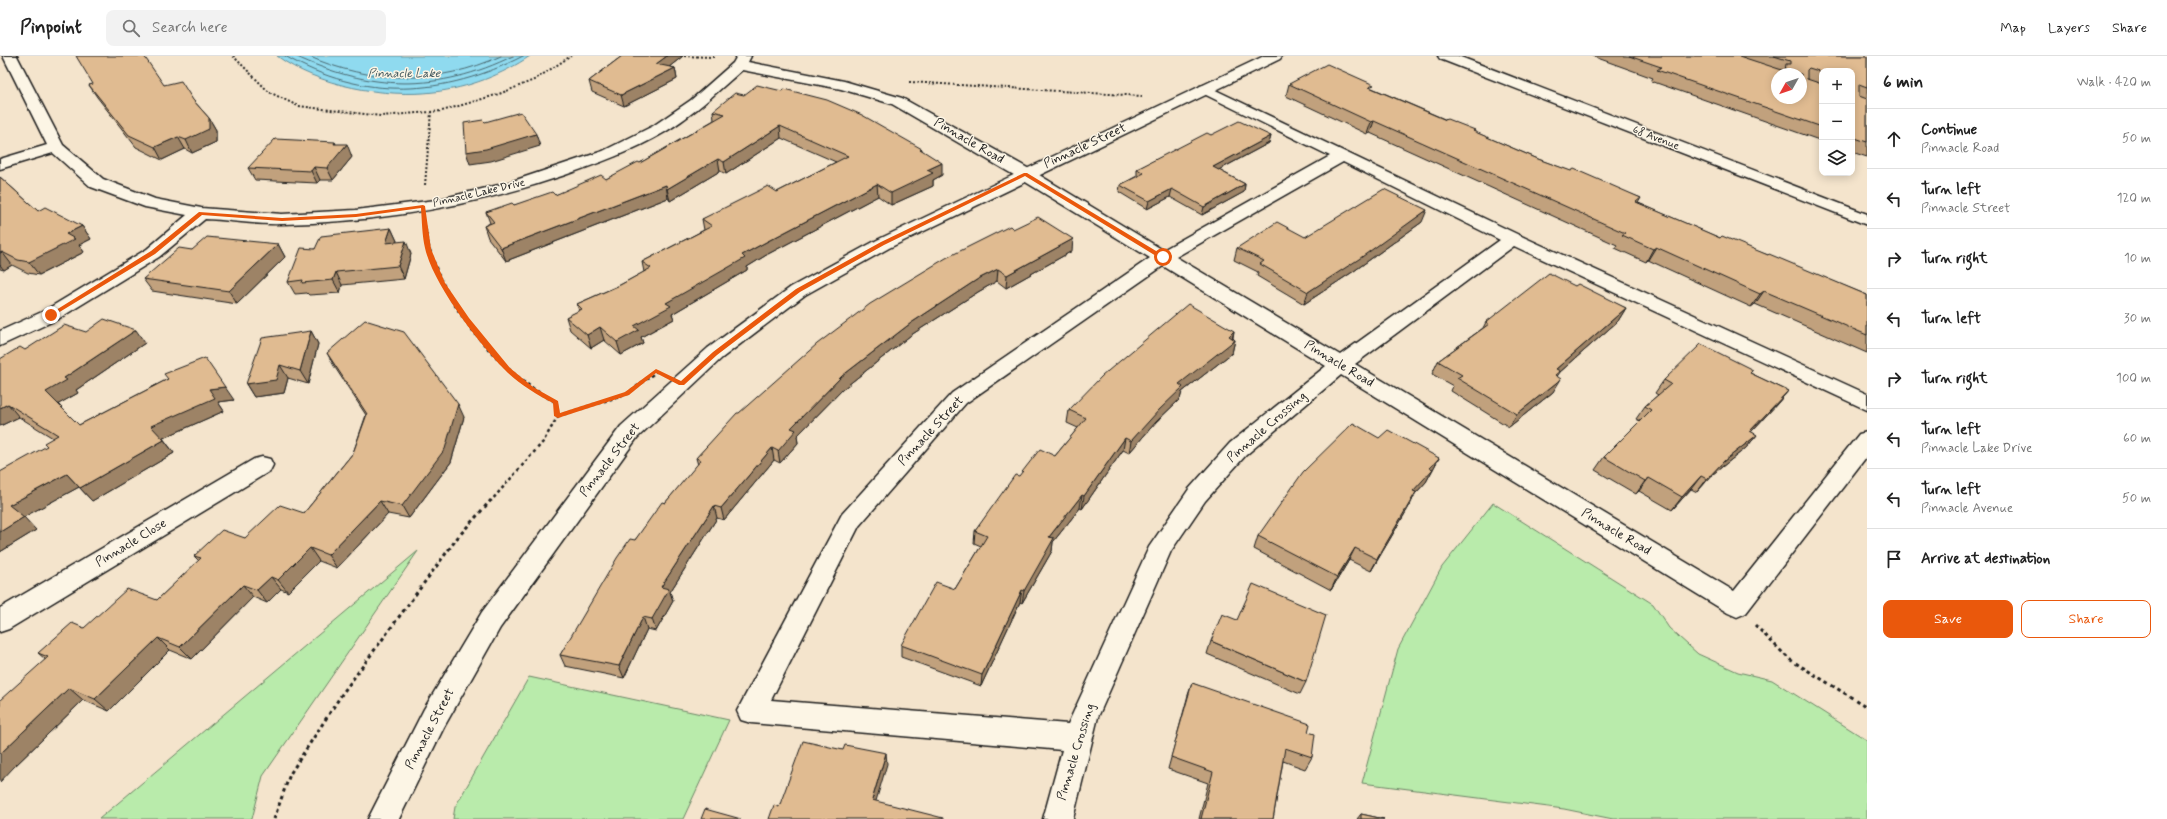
<!DOCTYPE html>
<html lang="en">
<head>
<meta charset="utf-8">
<style>
  body { margin:0; font-family:Mynerve,sans-serif; background:#f2f2f2; color:#222 }
  .controls { position:absolute; right:12px; top:12px; display:grid; overflow:hidden; border-radius:8px; box-shadow:0 2px 10px #0003 }
  .controls button { width:36px; height:36px; display:grid; place-items:center; padding:0; border:0; border-bottom:1px solid #e0e0e0; background:#fff; color:#222; font:20px sans-serif }
  .compass { position:absolute; left:1771px; top:12px; width:36px; height:36px; border-radius:50%; background:#fff; box-shadow:0 2px 10px #0003; rotate:230deg }
  .stop { position:absolute; width:12px; height:12px; margin:-9px; border:3px solid #ea580c; border-radius:50%; background:#fff }
  .stop.end { background:#ea580c; border-color:#fff; box-shadow:0 1px 4px #0008 }
  .list { margin:0; padding:0; list-style:none }
  h2 { display:flex; justify-content:space-between; align-items:center; height:52px; margin:0; padding:0 16px; font-size:17px }
  h2 small { font-size:13px; font-weight:400; color:#767676 }
  .list li { display:grid; grid-template-columns:26px 1fr auto; gap:12px; align-items:center; box-sizing:border-box; height:60px; padding:0 16px; border-top:1px solid #e0e0e0 }
  .list b { display:block; font-size:15px; white-space:nowrap }
  .list p { margin:0; font-size:13px; white-space:nowrap; color:#767676 }
  .list em { font-size:13px; font-style:normal; color:#767676 }
  .actions { display:flex; gap:8px; padding:12px 16px }
  .actions a { flex:1; padding:9px 0; border:1px solid #ea580c; border-radius:8px; text-align:center; font-size:14px; color:#ea580c }
  .actions .main { background:#ea580c; color:#fff }
  .icon { flex:none; width:22px; height:22px; fill:none; stroke:currentColor; stroke-width:2; stroke-linecap:round; stroke-linejoin:round }
  .map { position:relative; flex:none; width:1867px; height:763px; overflow:hidden }
  header { display:flex; align-items:center; gap:24px; box-sizing:border-box; height:56px; padding:0 20px; background:#fff; border-bottom:1px solid #e0e0e0 }
  header strong { font-size:19px }
  nav { display:flex; gap:22px; margin-inline-start:auto; font-size:14px }
  .search { width:280px; height:36px; background:#f2f2f2; display:flex; align-items:center; gap:10px; box-sizing:border-box; padding:0 14px; border-radius:8px; color:#767676; font-size:15px }
  main { display:flex }
  aside { flex:1; background:#fff }
  .map>svg:first-child { display:block }
  .green { fill:#b9ebab; stroke:#6a8464 }
  .water { fill:#8fdaef; stroke:#618e9b }
  .lines { fill:none; stroke-linecap:round; stroke-linejoin:round }
  .shore { stroke:#4a6870; stroke-width:1 }
  .street-casing { stroke:#1c1c1c; stroke-width:3 }
  .secondary-casing { stroke:#1c1c1c; stroke-width:3 }
  .path-far2 { stroke:#1c1c1c; stroke-width:2; stroke-dasharray:2 2; stroke-linecap:butt }
  .path-far1 { stroke:#1c1c1c; stroke-width:2.5; stroke-dasharray:3 3; stroke-linecap:butt }
  .path { stroke:#1c1c1c; stroke-width:3; stroke-dasharray:3.5 3.5; stroke-linecap:butt }
  .street { fill:#fcf5e5; fill-rule:evenodd }
  .secondary { fill:#fcf5e5; fill-rule:evenodd }
  .wall { fill:#c1a17d; stroke:#1c1c1c }
  .shaded-wall { fill:#9d8366; stroke:#1c1c1c }
  .building { fill:#e0bb91; stroke:#1c1c1c; fill-rule:evenodd }
  .route { fill:#ea580c }
  .labels { text-anchor:middle; dominant-baseline:central; stroke-width:3; stroke-linejoin:round; paint-order:stroke }
  .far-street-label { font-size:11px; fill:#1c1c1c; stroke:#fcf5e5 }
  .far-water-label { font-size:12px; font-style:italic; fill:#3e555b; stroke:#fcf5e5 }
  .street-label { font-size:13px; fill:#1c1c1c; stroke:#fcf5e5 }
</style>
</head>
<body>
<header>
<strong>Pinpoint</strong>
<div class="search"><svg class="icon" aria-label="search" viewBox="0 0 24 24"><circle cx="10" cy="10" r="6"/><path d="M15 15l6 6"/></svg>Search here</div>
<nav><a>Map</a><a>Layers</a><a>Share</a></nav>
</header>
<main>
<div class="map">
<svg width="1867" height="763" viewBox="0 0 1867 763">
  <rect width="100%" height="100%" fill="#f4e4cc"/>
  <filter id="ink" filterUnits="userSpaceOnUse"><feTurbulence type="fractalNoise" baseFrequency=".025" numOctaves="2"/><feDisplacementMap in="SourceGraphic" scale="8" xChannelSelector="R" yChannelSelector="G"/><feConvolveMatrix kernelMatrix="1 2 1 2 8 2 1 2 1" color-interpolation-filters="sRGB"/></filter>
  <g filter="url(#ink)">
    <g class="green">
      <path d="M1493,447l160,101 16,24 29,26 40,18 34,8 95,60v79h-254l-49,-10 -202,-26 36,-134 44,-82z"/>
      <path d="M418,495l-155,225 -11,43h-153z"/>
      <path d="M529,621l200,43 -46,99h-230l2,-12z"/>
    </g>
    <path class="water" d="M277,0h253c-28,19 -62,32 -96,36 -48,6 -117,-6 -157,-36z"/>
    <g class="lines">
      <g class="shore">
        <path d="M285,0c78,45 159,41 238,0"/>
        <path d="M295,0c75,35 143,37 218,0"/>
        <path d="M308,0c62,28 131,29 193,0"/>
      </g>
      <defs>
        <g id="street">
          <path d="M3,0h14l46,89 40,34 52,20 46,9 81,6 74,-4 80,-10 71,-17 96,-32 50,-25 38,-26 42,-37 4,-7h14l-3,6 96,19 58,17 129,72 132,80 167,-94 -130,-64 -2,-3 2,-3 5,-1 314,150 348,159v16l-353,-164 -159,118 379,227 125,-157 8,-2v24l-121,157 -9,4 -9,-4 -387,-238 -95,80 -41,46 -34,50 -73,166 -25,102h-30l19,-69 -311,-27 -10,-3 -4,-9 105,-197 110,-121 198,-135 -131,-80 -127,-74 -51,-15 -99,-19c-25,22 -49,45 -77,62 -32,19 -66,31 -100,43 -91,31 -185,47 -282,49 -26,1 -52,-4 -78,-5l-46,38 -101,62 -58,27v-15l44,-20 103,-62 40,-34 -42,-8 -54,-20 -38,-34 -53,16v-10l47,-14zM1343,106l157,78 -160,115 -164,-98zM1163,210l163,100 -96,77 -41,46 -40,58 -81,177 -297,-24 88,-174 107,-123z"/>
          <path d="M262,401l8,2 3,6 -3,6 -261,158 -9,3v-24l254,-149z"/>
        </g>
        <g id="secondary">
          <path d="M1264,0h18l-2,3 -391,189 -84,47 -83,63 -85,80 -137,190 -56,99 -45,92h-31l56,-110 58,-97 139,-186 87,-78 83,-61 86,-47z"/>
          <path d="M1438,0h20l409,158v11l-427,-166z"/>
        </g>
      </defs>
      <use href="#street" class="street-casing"/>
      <use href="#secondary" class="secondary-casing"/>
      <g class="path-far2">
        <path d="M233,0l36,36 29,14 83,10 61,-5 57,-17 35,-14 37,-24"/>
        <path d="M680,0l34,1"/>
        <path d="M909,26l233,14"/>
        <path d="M425,129l6,-73"/>
        <path d="M425,170l5,25"/>
      </g>
      <g class="path-far1">
        <path d="M430,194c16,59 72,125 126,152l2,14 -15,26 -52,59"/>
        <path d="M558,360l69,-22 30,-23"/>
      </g>
      <g class="path">
        <path d="M1755,569l34,34 78,48"/>
        <path d="M274,763l16,-45 52,-80 116,-157 33,-37"/>
      </g>
      <use href="#street" class="street"/>
      <use href="#secondary" class="secondary"/>
    </g>
    <g class="wall">
      <path d="M622,0h61l-14,11 6,1 2,11 -53,27 -32,-14 -3,-11z"/>
      <path d="M1592,0h275v101l-15,-5v-81h-30v70l-171,-60 2,-3z"/>
      <path d="M1289,28l83,4 166,71 103,39 -3,5 82,35 48,17 99,40v58l-112,-49 -4,3 -103,-47 -2,2 -31,-14 2,-3 -247,-112 -3,1 -81,-38z"/>
      <path d="M89,29h75l29,15 16,18 7,12v12l-24,11 -7,-4 -23,11 -26,-13 -39,-50z"/>
      <path d="M713,55l209,38v1l20,25 -9,5v6l-42,19 -13,-9 -110,58 -21,13v3l-75,44 2,5 -33,18 2,6 -22,12 -17,-15 -13,8 -21,-18 -4,-13 13,-6 -2,-7 43,-19 24,-13 -2,-10 62,-32 -2,-11 75,-27 59,-30 -55,-24 -55,36 -6,-3 -50,30 -2,-3 -162,63 -18,-23 -4,-12 6,-3 -4,-11 69,-17 51,-16 34,-16 74,-43z"/>
      <path d="M1211,79l60,1 -2,7 -50,27 26,14 -1,8 -42,23 -32,-18 -23,12 -28,-17 1,-7 17,-9v-7z"/>
      <path d="M336,88l16,13 -19,23h-13l-3,3 -62,-3 -7,-12z"/>
      <path d="M0,121l38,34 44,15 9,13 -12,6 5,7 -45,23 -11,-2 -16,-8 -8,5 -4,-1z"/>
      <path d="M1422,166l-68,49 -50,33 -47,-28 1,-4 -24,-12 3,-12 68,-11z"/>
      <path d="M391,172l6,13 -1,1 15,12 -7,25 -62,6 -2,8 -31,2 -2,-2 -12,1 -7,-12 27,-33z"/>
      <path d="M1013,173l59,22 -66,37 -9,-7 -19,11 -67,43 -68,54 -46,47 1,7 -18,20 -6,-3 -50,60 -7,-2 -47,74 3,9 -17,30 -9,-2 -23,49 -59,-12 -5,-11 75,-115 30,-37 33,-38 -2,-7 43,-45z"/>
      <path d="M278,188l7,13 -48,47 -85,-13 -9,-12 49,-29z"/>
      <path d="M1575,230l51,22 -8,13 -58,51 -3,4 -4,16 -44,35 -58,-36 2,-5 -21,-12 6,-13 45,-33 3,-6z"/>
      <path d="M311,275l7,13 -10,40 -20,-6 -4,15 -30,4 -8,-13z"/>
      <path d="M1234,275l-1,7 2,2 -3,13 -50,39 -2,7 -24,23 -27,31 -6,-3 -41,59 -2,-1 -27,34 -1,9 -30,52 -2,-1 -39,84 -80,-29v-12l54,-56 26,-43 -7,-3 1,-12 44,-55 36,-20 23,-28 -11,-5 2,-13z"/>
      <path d="M145,287l-69,47 2,3 -20,11 21,21 89,-46 66,21 -16,2 6,9 -61,27 11,15 -82,48 -13,-14 -56,30 13,13 -36,22 47,-106 6,-8 -34,-21 -19,9 25,-76z"/>
      <path d="M327,297l137,64 -13,45 -42,56 -21,-4 -51,54 -18,-7 -31,31 -7,-3 -14,14 -14,-6 -61,62 -22,-9 -61,61 -26,-11 -69,67 31,-108 -7,-6 46,-25 73,-28 42,-39 -5,-5 51,-18 59,-25 49,-60 13,-38 -32,-49z"/>
      <path d="M1750,317l38,18 -11,13 -26,28 6,3 -11,13 -33,26 -16,18 -6,-3 -19,21 -33,-19 -3,3 -41,-24 9,-13 36,-36 -4,-2 9,-13 13,-11 -3,-2 9,-13z"/>
      <path d="M1379,382l60,20 -13,24 -11,12 -5,11 -39,66 -22,-11 -18,30 -77,-41 4,-13z"/>
      <path d="M1211,585l95,41 -6,12 -93,-40z"/>
      <path d="M1192,627l116,49 4,25 -7,12 -22,-8 -10,58h-74l9,-36 -40,-14 20,-74z"/>
      <path d="M1361,758l23,5h-27z"/>
    </g>
    <g class="shaded-wall">
      <path d="M667,0h16l-24,19 -3,-11z"/>
      <path d="M675,12l2,11 -53,27 -3,-11z"/>
      <path d="M209,62l7,12v12l-24,11 -6,-13z"/>
      <path d="M1374,65l-4,12 -3,1 4,-12z"/>
      <path d="M780,70l1,12 -55,36 -2,-12z"/>
      <path d="M536,78l4,12 -49,15 -21,3 -4,-12z"/>
      <path d="M1271,80l-2,7 -58,31 2,-7z"/>
      <path d="M178,81l7,12 -23,11 -7,-13z"/>
      <path d="M335,86l5,11 7,-9 5,13 -19,23 -6,-12 7,-24z"/>
      <path d="M718,103l2,12 -50,30 -3,-12z"/>
      <path d="M942,107v12l-9,5v6l-42,19v-12l36,-23z"/>
      <path d="M314,111l6,13 -3,3 -6,-12z"/>
      <path d="M877,128l1,12 -110,58 -21,13v3l-75,44 2,5 -33,18 2,6 -22,12 -4,-13 17,-16 32,-23 76,-48 24,-13z"/>
      <path d="M1245,128l-1,8 -42,23 2,-8z"/>
      <path d="M666,129l2,13 -162,63 -5,-13z"/>
      <path d="M1172,133l-2,8 -23,12 2,-8z"/>
      <path d="M1427,154l-5,12 -68,49 -50,33 4,-12z"/>
      <path d="M82,170l9,13 -12,6 5,7 -45,23 -10,-13 37,-28z"/>
      <path d="M391,172l6,13 -5,15 -6,-13z"/>
      <path d="M1073,183l-1,12 -66,37 1,-13z"/>
      <path d="M406,185l5,13 -7,25 -6,-13z"/>
      <path d="M278,188l7,13 -48,47 -8,-13z"/>
      <path d="M1656,191l-8,13 -2,2 7,-13z"/>
      <path d="M2,196l10,13 -8,5 -4,-5v-12z"/>
      <path d="M998,213l-1,12 -19,11 -67,43 -68,54 -46,47 1,7 -18,20 -2,-12 13,-23 51,-52 69,-53 67,-44z"/>
      <path d="M336,216l6,13 -2,8 -7,-13z"/>
      <path d="M1764,235l-9,13 -4,3 9,-13z"/>
      <path d="M1626,252l-8,13 -58,51 -8,12 4,-15z"/>
      <path d="M600,271l4,13 -13,8 -4,-13z"/>
      <path d="M136,274l9,13 -69,47 2,3 -21,12 -11,-13 18,-14z"/>
      <path d="M311,275l7,13 -10,40 -8,-13z"/>
      <path d="M1234,275l-3,12 4,-3 -3,13 -50,39 -2,7 -24,23 -27,31 2,-12 48,-57 50,-48z"/>
      <path d="M280,309l8,13 -4,15 -30,4 -8,-13z"/>
      <path d="M1561,323l-8,13 -44,35 8,-13z"/>
      <path d="M225,331l9,13 -16,2 6,9 -63,28 -10,-13 58,-37z"/>
      <path d="M1788,335l-11,13 -37,40 10,-13z"/>
      <path d="M8,348l11,13 -19,9v-18z"/>
      <path d="M458,348l6,13 -13,45 -42,56 -7,-12z"/>
      <path d="M1757,379l-11,13 -33,26 -16,18 10,-13 17,-18z"/>
      <path d="M1125,382l-2,12 -41,59 2,-13z"/>
      <path d="M164,384l10,13 -82,48 -12,-13z"/>
      <path d="M772,392l2,12 -50,60 -3,-12z"/>
      <path d="M1439,402l-13,24 -11,12 -5,11 -39,66 42,-80 17,-23z"/>
      <path d="M67,418l12,13 -57,31 -13,-13z"/>
      <path d="M1701,420l-10,13 -19,21 10,-13z"/>
      <path d="M1649,422l-10,13 -3,3 9,-13z"/>
      <path d="M1082,439l-2,13 -27,34 -1,9 -30,52 2,-12 25,-54z"/>
      <path d="M380,445l8,13 -51,54 -9,-13z"/>
      <path d="M714,450l3,12 -47,74 3,9 -17,30 -4,-12 9,-32z"/>
      <path d="M24,461l12,13 -36,22v-20z"/>
      <path d="M310,492l9,13 -31,31 -10,-12z"/>
      <path d="M1355,492l-6,12 -18,30 6,-13z"/>
      <path d="M271,521l10,12 -14,14 -10,-13z"/>
      <path d="M243,529l10,12 -61,62 -12,-12z"/>
      <path d="M1022,534l-2,12 -39,84 1,-11z"/>
      <path d="M643,561l4,12 -23,49 -5,-12z"/>
      <path d="M158,582l12,12 -61,61 -14,-12z"/>
      <path d="M69,632l14,12 -69,67 -14,15v-28z"/>
      <path d="M886,697l1,11 -14,47 -1,-11z"/>
    </g>
    <g class="building">
      <path d="M76,0h68l20,29 17,-4 12,19 16,18v11l-23,11 -8,-3 -23,10 -26,-12 -40,-50 4,-1z"/>
      <path d="M622,0h45l-11,8 19,4 -54,27 -32,-14z"/>
      <path d="M1629,0h110l46,15 1,-7h4v-3l-16,-5h93v31l-8,-3v12l8,3v43l-15,-5v-66h-30v1l-13,-4 -2,2v9l15,5v43l-165,-57 4,-3zM1777,18h24v24h-24z"/>
      <path d="M1327,8l47,21 -5,2 77,33 1,-1 28,11 -2,1 65,28 33,12 3,-2 67,29 -5,4 68,29 16,7 2,-2 46,19 1,-1 98,41v40l-103,-44 -4,3 -104,-47 -3,2 -31,-14 3,-2 -251,-112 -3,1 -82,-38z"/>
      <path d="M757,29l25,6 2,-2 43,11 35,15 60,34h-2l22,14 -15,7 6,3 -42,20 -14,-9 -111,58 -24,13 3,3 -79,45 5,3 -37,20 5,4 -22,12 -17,-15 -13,8 -21,-18 16,-8 -5,-5 43,-19 31,-17 -9,-6 70,-36 -10,-7 66,-33 9,6 71,-36 -68,-30 -56,36 -6,-3 -51,30 -1,-4 -165,63 -17,-22 10,-4 -8,-10 26,-9 2,2 38,-13 3,3 46,-20 5,4 32,-17 2,1 85,-49 -12,-3 22,-18 9,2z"/>
      <path d="M521,56l15,22 -50,15 -20,3 -2,-29 19,-3 2,2z"/>
      <path d="M1239,65l32,15 -58,31 32,17 -41,23 -32,-18 -23,12 -29,-16 24,-12 -7,-4 70,-36 4,2z"/>
      <path d="M275,83l60,3 -1,2h13l-20,24 -13,-1 -3,4 -63,-3z"/>
      <path d="M0,121l38,34 7,-4 37,19 -16,8 9,5 -46,23 -11,-2 -16,-8 -2,1z"/>
      <path d="M1384,133l43,21 -68,49 -51,33 -48,-28 4,-3 -27,-13 40,-26 28,15z"/>
      <path d="M1038,161l35,22 -66,36 -9,-6 -20,10 -67,44 -69,53 -51,52 5,2 -18,21 -6,-3 -51,60 -7,-2 -53,81 8,2 -17,30 -9,-2 -24,49 -59,-11 57,-97 13,-19 5,1 27,-38 3,1 36,-43 -5,-2 41,-45h2l78,-69 53,-40 76,-46 64,-32 3,3z"/>
      <path d="M391,172l-5,15 20,-2 -8,25 -62,6 -3,8 -31,3 1,-3 -15,2 13,-34 14,1 6,-13z"/>
      <path d="M207,181l71,7 -49,47 -86,-12 36,-31 13,2z"/>
      <path d="M1549,217l26,13 3,-2 48,24 -70,61 4,2 -5,4 6,4 -44,35 -60,-36 5,-3 -24,-14 51,-37 -3,-2z"/>
      <path d="M1188,248l46,27 -5,5 6,4 -56,44 4,3 -24,23 -28,31 -6,-3 -41,58 -2,-1 -33,42 5,1 -30,53 -2,-1 -40,85 -81,-30 35,-63 19,7 32,-53 -12,-5 40,-56 4,1 21,-27 15,7 31,-38 -17,-8 33,-34z"/>
      <path d="M104,263l32,11 -72,48 3,2 -21,12 33,33 89,-46 -4,-5 41,-16 20,29 -16,2 6,9 -64,28 13,14 -84,48 -13,-14 -58,31 15,12 -24,15v-60l47,-26 -3,-3 14,-8 -50,-31 -8,4v-49l20,-12 5,3 39,-25 22,7z"/>
      <path d="M365,264l39,12 54,72 -13,45 -43,57 -22,-5 -52,54 -18,-7 -32,32 -7,-3 -14,13 -14,-5 -63,62 -22,-9 -63,61 -26,-11 -69,66v-54l48,-43 -10,-4 34,-30 12,5 43,-39 30,11 44,-42 -7,-2 28,-26 23,8 35,-33 24,8 49,-60 14,-39 -40,-61z"/>
      <path d="M311,275l-11,40 -20,-6 -4,15 -30,4 16,-46z"/>
      <path d="M1701,288l52,26 -3,3 38,18 -38,40 7,4 -33,26 -17,18 -6,-3 -19,21 -33,-19 -4,3 -41,-24 47,-47 -6,-4 26,-22 -7,-4z"/>
      <path d="M1353,367l26,15 9,-8 51,28 -9,10 3,1 -20,22 3,1 -39,67 -22,-11 -18,29 -79,-41 45,-64z"/>
      <path d="M1253,528l73,31 -20,67 -95,-41 11,-27 15,6z"/>
      <path d="M1192,627l118,41 -2,8 7,2 -3,23 -27,-9 -12,71h-72l12,-47 -42,-15z"/>
      <path d="M803,685l40,9 2,-5 41,8 -14,47 71,18v1h-174l5,-14 5,2z"/>
      <path d="M705,753l36,10h-40z"/>
      <path d="M1361,758l23,5h-23z"/>
    </g>
  </g>
  <path class="route" d="M1024,117h3l139,84 -5,2 -136,-83 -141,69 -84,47 -83,63 -33,30h-5l-23,-12 -27,22 -71,23 -4,-2 -1,-13c-17,-9 -34,-19 -48,-33 -26,-26 -72,-86 -80,-122 -3,-13 -3,-27 -4,-40l-65,9 -74,4 -80,-6 -47,39 -102,62 -5,-1 103,-64 48,-39 83,6 74,-4 67,-9 2,1 6,43 14,34 24,35 41,50 23,19 25,14 2,12 65,-21 31,-23 25,12 32,-29 83,-63 85,-47z"/>
  <g class="labels">
    <g class="far-street-label">
      <text transform="translate(1656 82) rotate(21)">68 Avenue</text>
      <text transform="translate(479 137) rotate(-13)">Pinnacle Lake Drive</text>
    </g>
    <g class="far-water-label">
      <text x="404" y="18">Pinnacle Lake</text>
    </g>
    <g class="street-label">
      <text transform="translate(969 85) rotate(30)">Pinnacle Road</text>
      <text transform="translate(1085 90) rotate(-25)">Pinnacle Street</text>
      <text transform="translate(1339 308) rotate(31)">Pinnacle Road</text>
      <text transform="translate(1267 371) rotate(-41)">Pinnacle Crossing</text>
      <text transform="translate(931 375) rotate(-47)">Pinnacle Street</text>
      <text transform="translate(610 404) rotate(-52)">Pinnacle Street</text>
      <text transform="translate(1616 476) rotate(31)">Pinnacle Road</text>
      <text transform="translate(131 487) rotate(-31)">Pinnacle Close</text>
      <text transform="translate(430 673) rotate(-62)">Pinnacle Street</text>
      <text transform="translate(1076 696) rotate(-73)">Pinnacle Crossing</text>
    </g>
  </g>
</svg>
<div class="controls">
<button>+</button>
<button>−</button>
<button><svg class="icon" aria-label="layers" viewBox="0 0 24 24"><path d="M12 4l9 5-9 5-9-5zM3 14l9 5 9-5"/></svg></button>
</div>
<svg class="compass" viewBox="-18 -18 36 36"><path d="M0-13l5 13h-10z" fill="#e53935"/><path d="M0 13l5-13h-10z" fill="#767676"/></svg>
<div class="stop" style="left:1163px;top:201px"></div>
<div class="stop end" style="left:51px;top:259px"></div>
</div>
<aside>
<h2>6 min<small>Walk · 420 m</small></h2>
<ul class="list">
<li><svg class="icon" aria-label="ahead" viewBox="0 0 24 24"><path d="M12 20V5M6 11l6-6 6 6"/></svg><div><b>Continue</b><p>Pinnacle Road</p></div><em>50 m</em></li>
<li><svg class="icon" aria-label="left" viewBox="0 0 24 24"><path d="M17 20v-9H6M10 6l-5 5 5 5"/></svg><div><b>Turn left</b><p>Pinnacle Street</p></div><em>120 m</em></li>
<li><svg class="icon" aria-label="right" viewBox="0 0 24 24"><path d="M7 20v-9h11M14 6l5 5-5 5"/></svg><div><b>Turn right</b></div><em>10 m</em></li>
<li><svg class="icon" aria-label="left" viewBox="0 0 24 24"><path d="M17 20v-9H6M10 6l-5 5 5 5"/></svg><div><b>Turn left</b></div><em>30 m</em></li>
<li><svg class="icon" aria-label="right" viewBox="0 0 24 24"><path d="M7 20v-9h11M14 6l5 5-5 5"/></svg><div><b>Turn right</b></div><em>100 m</em></li>
<li><svg class="icon" aria-label="left" viewBox="0 0 24 24"><path d="M17 20v-9H6M10 6l-5 5 5 5"/></svg><div><b>Turn left</b><p>Pinnacle Lake Drive</p></div><em>60 m</em></li>
<li><svg class="icon" aria-label="left" viewBox="0 0 24 24"><path d="M17 20v-9H6M10 6l-5 5 5 5"/></svg><div><b>Turn left</b><p>Pinnacle Avenue</p></div><em>50 m</em></li>
<li><svg class="icon" aria-label="arrive" viewBox="0 0 24 24"><path d="M6 21V4h12l-3 4 3 4H6"/></svg><div><b>Arrive at destination</b></div></li>
</ul>
<div class="actions"><a class="main">Save</a><a>Share</a></div>
</aside>
</main>
</body>
</html>
